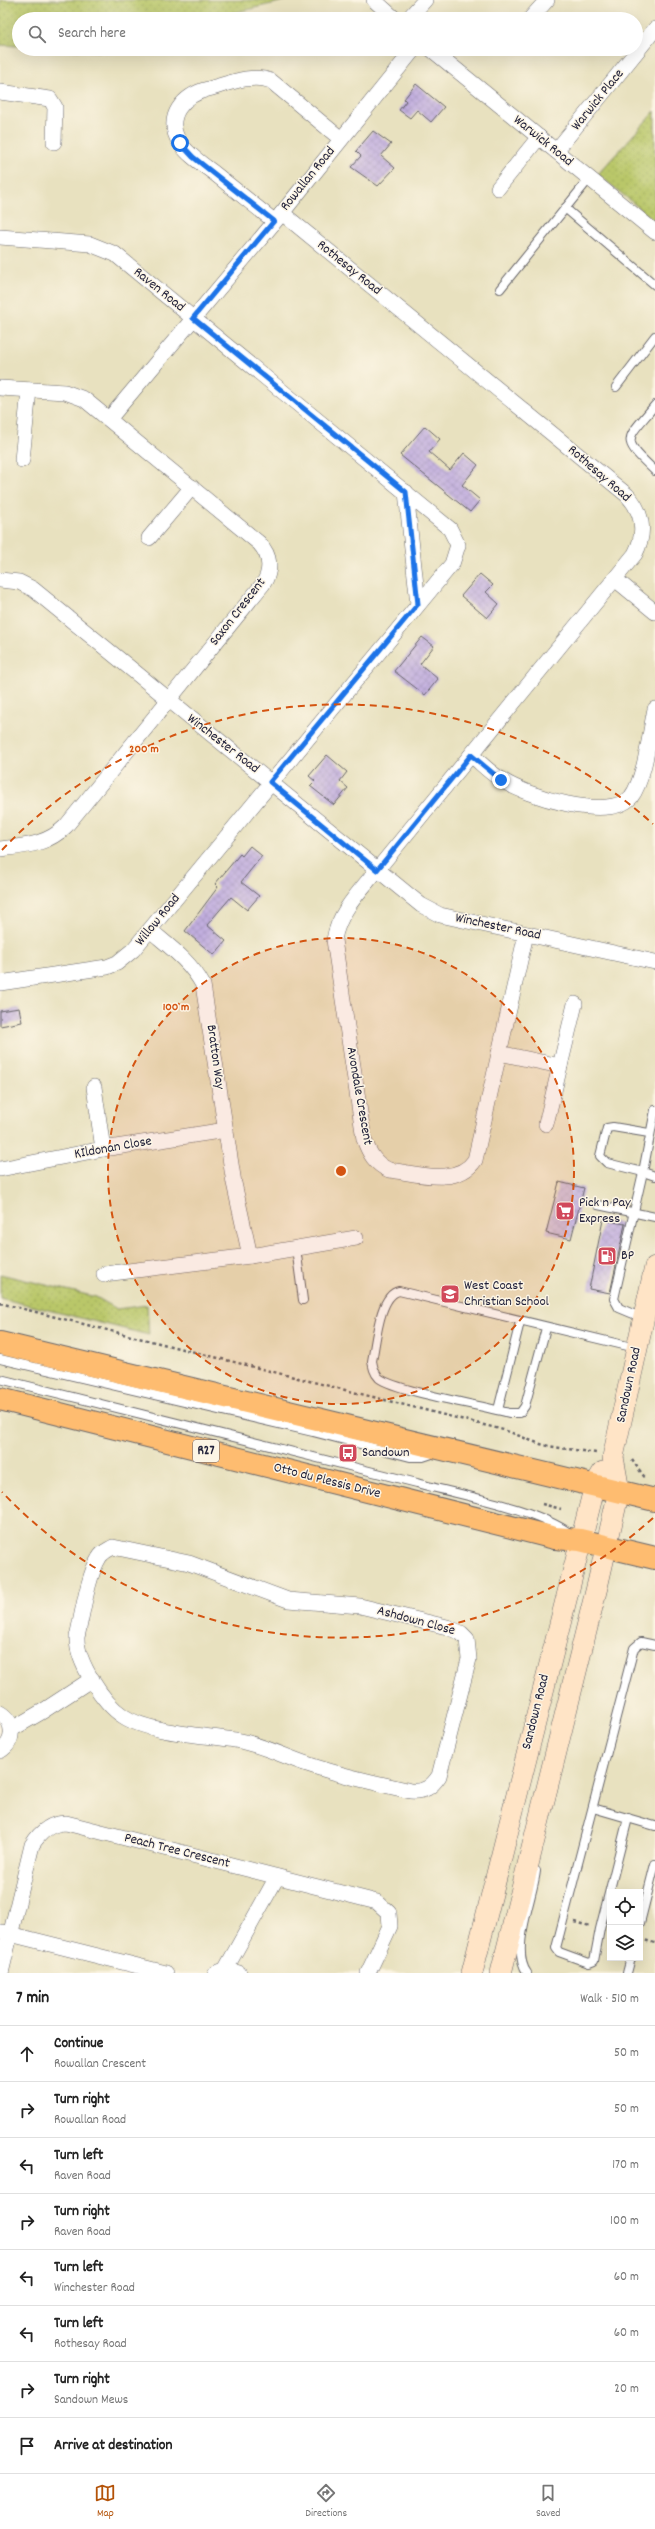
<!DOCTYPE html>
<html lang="en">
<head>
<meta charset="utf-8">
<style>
  body { margin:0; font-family:Dekko,sans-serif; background:#f2f2f2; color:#222 }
  .controls { position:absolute; right:12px; bottom:12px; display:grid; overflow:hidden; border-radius:0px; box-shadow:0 4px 16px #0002 }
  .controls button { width:36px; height:36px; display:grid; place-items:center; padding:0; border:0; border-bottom:1px solid #e0e0e0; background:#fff; color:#222; font:20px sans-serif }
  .stop { position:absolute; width:12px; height:12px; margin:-9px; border:3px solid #1a73e8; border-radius:50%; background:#fff }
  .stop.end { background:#1a73e8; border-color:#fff; box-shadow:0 1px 4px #0008 }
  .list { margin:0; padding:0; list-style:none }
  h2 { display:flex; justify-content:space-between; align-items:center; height:52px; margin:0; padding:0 16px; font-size:17px }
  h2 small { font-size:13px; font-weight:400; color:#767676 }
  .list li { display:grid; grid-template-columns:26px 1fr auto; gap:12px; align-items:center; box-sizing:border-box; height:56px; padding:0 16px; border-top:1px solid #e0e0e0 }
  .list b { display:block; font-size:15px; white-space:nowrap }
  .list p { margin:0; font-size:13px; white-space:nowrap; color:#767676 }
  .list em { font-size:13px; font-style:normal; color:#767676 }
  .icon { flex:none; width:22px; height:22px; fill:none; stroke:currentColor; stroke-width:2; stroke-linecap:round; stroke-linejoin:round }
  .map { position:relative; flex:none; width:655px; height:1973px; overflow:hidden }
  .search { position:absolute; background:#fff; box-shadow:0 4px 16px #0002; left:12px; right:12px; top:12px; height:44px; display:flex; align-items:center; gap:10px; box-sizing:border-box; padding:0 14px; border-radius:22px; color:#767676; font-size:15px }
  .sheet { height:500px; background:#fff }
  nav { display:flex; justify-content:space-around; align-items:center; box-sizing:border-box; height:56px; border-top:1px solid #e0e0e0; background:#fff; font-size:11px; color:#767676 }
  nav a { display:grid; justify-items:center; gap:2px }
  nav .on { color:#b45309 }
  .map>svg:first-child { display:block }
  .grass { fill:url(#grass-dots); stroke:#6e7452 }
  .building { fill:url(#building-cross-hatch) }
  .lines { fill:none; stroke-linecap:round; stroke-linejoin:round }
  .lane-casing { stroke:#676569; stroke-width:10 }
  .street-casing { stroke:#676569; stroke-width:16 }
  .secondary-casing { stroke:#676569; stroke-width:22 }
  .primary-casing { stroke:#676569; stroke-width:24 }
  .path { stroke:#676569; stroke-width:2.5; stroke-dasharray:3 3; stroke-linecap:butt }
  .lane { stroke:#fff; stroke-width:8 }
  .street { stroke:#fff; stroke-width:15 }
  .secondary { stroke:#ffe4c6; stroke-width:21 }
  .primary { stroke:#febc70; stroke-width:22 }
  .route { stroke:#1a73e8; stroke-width:5 }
  .ring { fill:none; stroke:#d45411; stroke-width:2; stroke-dasharray:7 5 }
  .labels { text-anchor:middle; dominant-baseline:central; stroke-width:3; stroke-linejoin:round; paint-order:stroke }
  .shield { fill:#fcf5e5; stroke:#63616e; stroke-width:1 }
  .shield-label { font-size:13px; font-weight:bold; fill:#22223b }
  .street-label { font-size:14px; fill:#22223b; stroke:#fcf5e5 }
  .poi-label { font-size:14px; fill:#22223b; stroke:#fcf5e5; text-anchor:start }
  .centre { fill:#d45411; stroke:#fcf5e5; stroke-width:2 }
  .ring-label { font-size:12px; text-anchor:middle; font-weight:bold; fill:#d45411; stroke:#fcf5e5; stroke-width:3; stroke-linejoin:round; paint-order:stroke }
</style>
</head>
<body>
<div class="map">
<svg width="655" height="1973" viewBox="0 0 655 1973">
  <defs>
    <pattern id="grass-dots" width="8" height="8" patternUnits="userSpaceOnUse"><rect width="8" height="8" fill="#b9c769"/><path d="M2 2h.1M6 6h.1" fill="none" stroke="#9fab5c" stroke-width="1.8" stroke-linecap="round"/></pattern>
    <pattern id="building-cross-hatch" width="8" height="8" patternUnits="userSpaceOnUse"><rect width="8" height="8" fill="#c1aede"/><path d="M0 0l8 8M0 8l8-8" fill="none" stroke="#a695bf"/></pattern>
  </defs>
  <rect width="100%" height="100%" fill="#fcf5e5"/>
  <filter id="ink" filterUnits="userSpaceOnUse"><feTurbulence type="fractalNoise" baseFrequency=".025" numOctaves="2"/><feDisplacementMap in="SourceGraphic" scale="8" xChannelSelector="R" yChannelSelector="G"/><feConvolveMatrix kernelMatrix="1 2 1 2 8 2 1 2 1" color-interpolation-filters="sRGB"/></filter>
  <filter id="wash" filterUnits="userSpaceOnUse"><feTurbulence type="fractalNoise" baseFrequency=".012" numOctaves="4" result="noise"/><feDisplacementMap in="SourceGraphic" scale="16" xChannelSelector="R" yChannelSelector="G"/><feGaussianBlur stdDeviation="0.9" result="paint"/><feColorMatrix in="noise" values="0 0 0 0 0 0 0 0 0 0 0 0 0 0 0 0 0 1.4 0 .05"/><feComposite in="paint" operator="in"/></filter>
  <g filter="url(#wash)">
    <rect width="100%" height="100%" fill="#e8e1bf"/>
    <g class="grass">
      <path d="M0,0h288l-80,19h-189v27l-19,-1z"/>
      <path d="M62,49h72l-7,4z"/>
      <path d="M655,111v110l-57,-47z"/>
      <path d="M0,1274l96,23 21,12 30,-4 2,30 -149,-37z"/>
    </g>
    <g id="blocks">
      <g class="building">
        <path d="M416,84l28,23 -13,15 -14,-12 -7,8 -11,-8 7,-9 -2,-2z"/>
        <path d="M373,131l18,13 -10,12 14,12 -17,18 -27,-19 10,-11 -5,-5z"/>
        <path d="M425,426l15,13 -11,13 21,18 14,-17 14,12 -16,20 18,15 -10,12 -70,-57z"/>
        <path d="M480,574l13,11 -7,7 13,12 -12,14 -26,-22z"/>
        <path d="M422,637l12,9 -14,18 18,15 -13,16 -31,-24z"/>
        <path d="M327,755l20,17 -7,9 8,7 -14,17 -24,-19 5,-5 -6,-5z"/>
        <path d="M250,846l12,10 -21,26 18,14 -12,14 -16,-13 -24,28 19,16 -12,14 -29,-24 33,-44 -3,-3 25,-30 2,2z"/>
        <path d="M19,1008l3,14 -22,4v-15z"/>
        <path d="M559,1182l25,6 -13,51 -25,-6z"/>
        <path d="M603,1220l22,4 -15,69 -21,-4z"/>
      </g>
    </g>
  </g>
  <g filter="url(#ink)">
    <use href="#blocks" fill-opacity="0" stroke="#676569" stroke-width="1"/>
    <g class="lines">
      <defs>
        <g id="lane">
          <path d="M565,208l90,77"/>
          <path d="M500,289l89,-110"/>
          <path d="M616,387l39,-51"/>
          <path d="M655,405c-29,36 -36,32 0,66"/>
          <path d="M655,1110l-12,62 12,4"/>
          <path d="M598,1205l57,12"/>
          <path d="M296,1248l7,52"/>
          <path d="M643,1318l-24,-10 -5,-9 29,-127 -36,-9 -7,-7 7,-28 6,-1 36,6"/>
          <path d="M546,1328l-21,78 -5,7h-11c-26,-7 -113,-22 -130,-35 -5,-5 -6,-11 -7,-17 4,-18 7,-66 27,-70l237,57"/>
          <path d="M0,1359l313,73 97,25h13l12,-4"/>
          <path d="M0,1379c139,35 278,68 417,104 45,13 116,24 154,51"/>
          <path d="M498,1410l22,-88"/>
          <path d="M593,1808l62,18"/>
          <path d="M628,1818l-28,111 -6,32 -5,2 -30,-11 -3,-4 78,-300 7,-6 14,3"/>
          <path d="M640,1923l15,-59"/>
          <path d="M527,1973c-17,-23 6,-75 9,-102"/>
          <path d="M627,1973l4,-15"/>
        </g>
        <g id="street">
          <path d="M374,0l21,19"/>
          <path d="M408,19l17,-19"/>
          <path d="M530,19l17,-19"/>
          <path d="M431,49l224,183"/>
          <path d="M0,92l50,7 5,8 -1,35"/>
          <path d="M556,151l99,-122"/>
          <path d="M498,188l41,-51"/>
          <path d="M282,213l345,282c16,17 19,38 8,59l-258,316c-17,21 -39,43 -43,70l30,199c5,14 11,25 25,31 27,3 68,17 86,-10l51,-226"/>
          <path d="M274,221c-20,-16 -40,-32 -60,-48 -12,-9 -26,-18 -34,-30 -17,-26 4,-48 28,-54 19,-5 44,-16 63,-8l70,58"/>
          <path d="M0,237l90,7 25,10 335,275 8,16 -6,19 -319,386 -16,13 -10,4 -107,16"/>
          <path d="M0,388l65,4 19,7 175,144c12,13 13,27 4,41l-197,242c-19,19 -41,20 -66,23"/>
          <path d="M109,419l173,-206 132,-164"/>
          <path d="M22,460l7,-70"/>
          <path d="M406,492l12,112"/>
          <path d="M149,538l43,-51"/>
          <path d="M615,579l40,33"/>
          <path d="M0,580l19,2 14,7 388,316 19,10 215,47"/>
          <path d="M471,755c10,8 20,19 31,25 24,16 107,42 129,17 14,-18 19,-65 24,-88"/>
          <path d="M150,930c20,17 40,31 53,55l31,198 16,73"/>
          <path d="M499,1053l61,13"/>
          <path d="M94,1087l9,62"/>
          <path d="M546,1124l29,-120"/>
          <path d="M0,1169l103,-20 123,-19"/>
          <path d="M104,1274l146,-18 106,-18"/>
          <path d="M113,1547l76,16 99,37 72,6 87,21 14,6 6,6 2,20 -30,117c-8,12 -15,16 -29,15 -33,-8 -68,-15 -100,-26 -25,-8 -49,-21 -75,-25 -31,-5 -87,-7 -112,-24 -20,-13 -47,-55 -46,-79 5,-21 11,-62 22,-79 3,-6 9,-8 14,-11z"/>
          <path d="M0,1713c15,9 15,29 0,38"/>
          <path d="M12,1729l31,-18 49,-32"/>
          <path d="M2,1932l164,41"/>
          <path d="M225,1970l52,-93"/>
          <path d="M1,1973l31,-128c8,-13 18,-22 34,-22l311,79 12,11 1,13 -22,47"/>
          <path d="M216,1973l11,-4 12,4"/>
        </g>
        <g id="secondary">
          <path d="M472,1973l123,-488 8,-13"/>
          <path d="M501,1973l97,-390 21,-92 -6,-34 42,-190"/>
        </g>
        <g id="primary">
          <path d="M0,1343l655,157"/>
          <path d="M0,1399l555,139 25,2 75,18"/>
        </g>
      </defs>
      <use href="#lane" class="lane-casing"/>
      <use href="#street" class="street-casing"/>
      <use href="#secondary" class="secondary-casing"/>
      <use href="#primary" class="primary-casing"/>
      <g class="path">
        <path d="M0,1303l500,126c15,4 29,12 44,16 18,4 35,5 52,8"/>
        <path d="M632,1460l14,19"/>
        <path d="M542,1504l19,5"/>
        <path d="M574,1922l16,4"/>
        <path d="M640,1939l15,4"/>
      </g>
      <use href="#lane" class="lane"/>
      <use href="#street" class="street"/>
      <use href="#secondary" class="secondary"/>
      <use href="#primary" class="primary"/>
    </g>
  </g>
  <g class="lines" filter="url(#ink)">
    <path class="route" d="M180,143l13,14 81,64 -81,97 213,174 12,112 -148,178 107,88 94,-115 30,25"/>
  </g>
  <circle cx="341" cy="1171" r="233" fill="#d45411" fill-opacity=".12"/>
  <g class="ring">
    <circle cx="341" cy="1171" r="233"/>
    <path d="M653 1518A467 467 0 0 1 2 1492M2 850A467 467 0 0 1 653 824"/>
  </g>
  <defs>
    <symbol id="supermarket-square" viewBox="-11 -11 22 22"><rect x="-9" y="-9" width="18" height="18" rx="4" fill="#d1495b" stroke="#fcf5e5"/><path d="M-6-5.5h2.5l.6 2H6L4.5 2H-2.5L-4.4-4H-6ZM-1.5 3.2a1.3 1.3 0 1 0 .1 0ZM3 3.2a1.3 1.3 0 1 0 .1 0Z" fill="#fff"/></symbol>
    <symbol id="fuel-square" viewBox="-11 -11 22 22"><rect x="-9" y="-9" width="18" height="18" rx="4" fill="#d1495b" stroke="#fcf5e5"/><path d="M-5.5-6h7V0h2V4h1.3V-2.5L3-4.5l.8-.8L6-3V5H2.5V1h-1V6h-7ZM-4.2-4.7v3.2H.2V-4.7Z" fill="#fff"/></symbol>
    <symbol id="school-square" viewBox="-11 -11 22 22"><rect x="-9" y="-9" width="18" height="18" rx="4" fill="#d1495b" stroke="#fcf5e5"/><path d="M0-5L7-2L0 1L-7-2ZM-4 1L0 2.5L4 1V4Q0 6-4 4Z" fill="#fff"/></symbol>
    <symbol id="bus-square" viewBox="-11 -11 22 22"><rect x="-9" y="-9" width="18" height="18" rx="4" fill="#d1495b" stroke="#fcf5e5"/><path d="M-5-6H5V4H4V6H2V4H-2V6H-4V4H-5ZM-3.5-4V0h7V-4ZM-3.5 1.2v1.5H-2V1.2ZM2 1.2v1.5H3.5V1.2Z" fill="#fff"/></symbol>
  </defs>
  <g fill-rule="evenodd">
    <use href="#supermarket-square" x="554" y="1200" width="22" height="22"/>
    <use href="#fuel-square" x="596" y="1245" width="22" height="22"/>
    <use href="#school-square" x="439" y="1283" width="22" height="22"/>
    <use href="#bus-square" x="337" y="1442" width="22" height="22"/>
  </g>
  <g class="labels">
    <rect class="shield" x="193" y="1440" width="26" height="22" rx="3"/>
    <g class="shield-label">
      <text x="206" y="1451">R27</text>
    </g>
    <g class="street-label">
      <text transform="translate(598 100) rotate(-51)">Warwick Place</text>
      <text transform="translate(543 141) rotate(39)">Warwick Road</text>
      <text transform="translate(308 179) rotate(-51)">Rowallan Road</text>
      <text transform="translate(349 268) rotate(39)">Rothesay Road</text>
      <text transform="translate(159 290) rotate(39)">Raven Road</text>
      <text transform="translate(599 474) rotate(41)">Rothesay Road</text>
      <text transform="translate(238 612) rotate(-52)">Saxon Crescent</text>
      <text transform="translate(223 744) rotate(38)">Winchester Road</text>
      <text transform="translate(158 920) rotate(-51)">Willow Road</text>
      <text transform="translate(498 927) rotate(12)">Winchester Road</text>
      <text transform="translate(215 1057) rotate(82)">Bratton Way</text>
      <text transform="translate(359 1096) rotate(80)">Avondale Crescent</text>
      <text transform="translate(113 1148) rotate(-10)">KIldonan Close</text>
      <text transform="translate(629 1385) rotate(-78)">Sandown Road</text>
      <text transform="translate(327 1481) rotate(14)">Otto du Plessis Drive</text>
      <text transform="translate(416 1621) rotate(15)">Ashdown Close</text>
      <text transform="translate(536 1712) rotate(-76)">Sandown Road</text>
      <text transform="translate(177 1851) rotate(14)">Peach Tree Crescent</text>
    </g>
    <g class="poi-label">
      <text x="579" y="1203">Pick n Pay<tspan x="579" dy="16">Express</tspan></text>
      <text x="621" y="1256">BP</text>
      <text x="464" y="1286">West Coast<tspan x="464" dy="16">Christian School</tspan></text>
      <text x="362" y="1453">Sandown</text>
    </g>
  </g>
  <circle cx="341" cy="1171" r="6" class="centre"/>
  <g class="ring-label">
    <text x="144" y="752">200 m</text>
    <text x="176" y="1010">100 m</text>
  </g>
</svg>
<div class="controls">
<button><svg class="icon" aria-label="locate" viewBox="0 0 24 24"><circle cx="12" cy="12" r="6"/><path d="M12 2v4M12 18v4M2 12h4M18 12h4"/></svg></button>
<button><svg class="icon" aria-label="layers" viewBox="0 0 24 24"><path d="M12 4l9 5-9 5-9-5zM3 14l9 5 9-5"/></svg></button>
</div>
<div class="stop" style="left:180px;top:143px"></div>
<div class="stop end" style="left:501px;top:780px"></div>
<div class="search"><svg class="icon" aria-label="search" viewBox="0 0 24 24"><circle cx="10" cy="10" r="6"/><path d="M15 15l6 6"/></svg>Search here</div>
</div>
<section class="sheet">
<h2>7 min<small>Walk · 510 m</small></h2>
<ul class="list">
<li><svg class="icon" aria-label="ahead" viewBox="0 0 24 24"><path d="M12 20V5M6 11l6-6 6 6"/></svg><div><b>Continue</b><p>Rowallan Crescent</p></div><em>50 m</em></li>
<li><svg class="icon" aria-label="right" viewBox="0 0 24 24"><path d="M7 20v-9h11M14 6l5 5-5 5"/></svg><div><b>Turn right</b><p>Rowallan Road</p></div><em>50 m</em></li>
<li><svg class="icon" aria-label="left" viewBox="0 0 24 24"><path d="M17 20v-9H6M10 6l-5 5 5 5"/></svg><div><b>Turn left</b><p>Raven Road</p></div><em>170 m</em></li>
<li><svg class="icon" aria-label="right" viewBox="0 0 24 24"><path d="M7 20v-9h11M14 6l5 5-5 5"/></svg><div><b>Turn right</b><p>Raven Road</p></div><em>100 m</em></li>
<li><svg class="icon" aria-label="left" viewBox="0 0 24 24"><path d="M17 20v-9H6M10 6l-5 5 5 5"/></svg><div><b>Turn left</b><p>Winchester Road</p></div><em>60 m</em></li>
<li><svg class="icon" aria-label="left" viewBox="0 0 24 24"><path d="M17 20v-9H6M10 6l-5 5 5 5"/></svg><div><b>Turn left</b><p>Rothesay Road</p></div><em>60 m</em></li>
<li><svg class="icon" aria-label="right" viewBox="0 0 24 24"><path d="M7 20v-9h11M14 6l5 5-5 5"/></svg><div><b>Turn right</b><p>Sandown Mews</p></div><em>20 m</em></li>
<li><svg class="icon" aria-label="arrive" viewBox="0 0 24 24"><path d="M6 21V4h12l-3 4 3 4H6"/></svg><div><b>Arrive at destination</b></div></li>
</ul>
</section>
<nav>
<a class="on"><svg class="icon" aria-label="map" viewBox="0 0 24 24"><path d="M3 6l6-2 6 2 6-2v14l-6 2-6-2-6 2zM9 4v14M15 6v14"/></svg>Map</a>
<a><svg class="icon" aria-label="directions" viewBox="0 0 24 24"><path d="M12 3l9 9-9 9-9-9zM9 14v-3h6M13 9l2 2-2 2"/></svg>Directions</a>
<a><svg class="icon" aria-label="saved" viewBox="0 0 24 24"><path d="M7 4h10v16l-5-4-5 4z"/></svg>Saved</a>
</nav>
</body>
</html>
